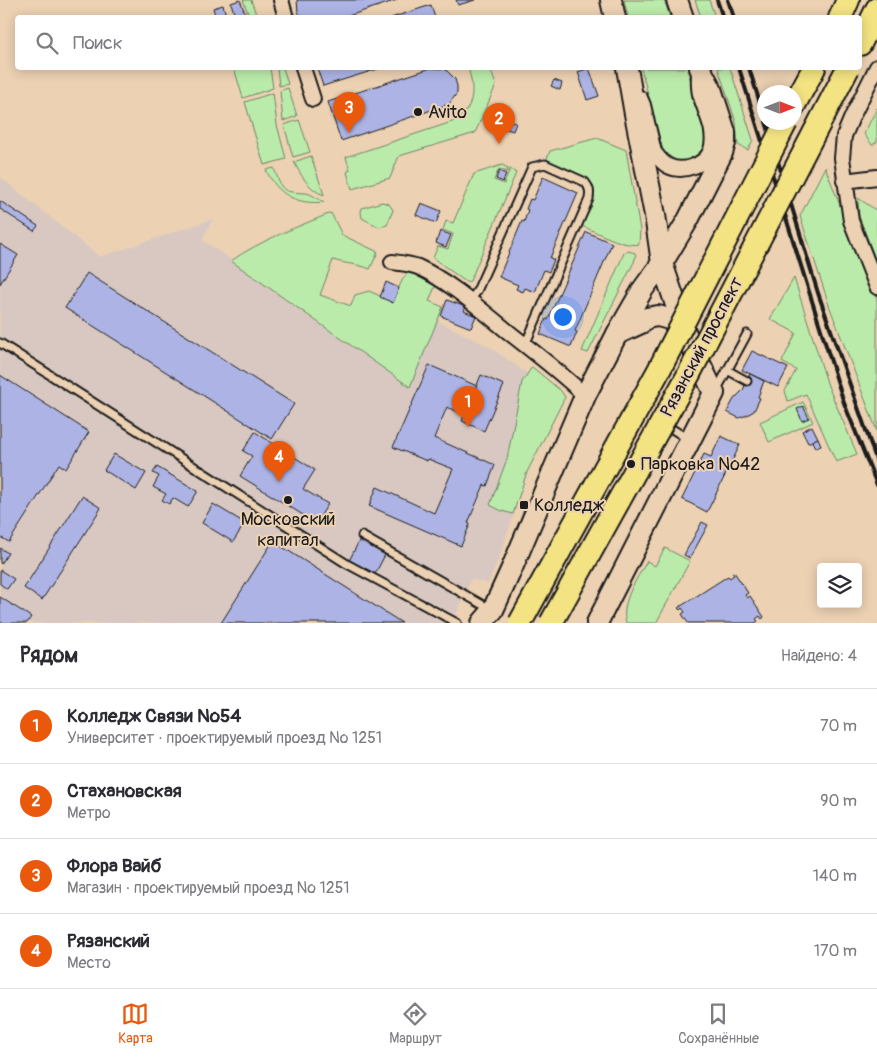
<!DOCTYPE html>
<html lang="ru">
<head>
<meta charset="utf-8">
<style>
  body { margin:0; font-family:Pangolin,sans-serif; background:#f2f2f3; color:#2b2b33 }
  .controls { position:absolute; right:15px; bottom:15px; display:grid; overflow:hidden; border-radius:5px; box-shadow:0 2px 12px #0003 }
  .controls button { width:45px; height:45px; display:grid; place-items:center; padding:0; border:0; border-bottom:1px solid #e1e1e2; background:#fff; color:#2b2b33; font:25px sans-serif }
  .compass { position:absolute; left:757px; top:85px; width:45px; height:45px; border-radius:50%; background:#fff; box-shadow:0 2px 12px #0003; rotate:90deg }
  .you { position:absolute; left:562px; top:316px; width:18px; height:18px; margin:-12px; border:4px solid #fff; border-radius:50%; background:#1a73e8; box-shadow:0 0 0 8px #1a73e833 }
  .badge { display:grid; place-items:center; width:32px; height:32px; border-radius:50%; background:#ea580c; color:#fff; font-size:16px; font-weight:700 }
  .pin { position:absolute; translate:-50% -41px; filter:drop-shadow(0 1px 2px #0008) }
  .pin::after { content:''; position:absolute; top:26px; width:18px; height:15px; background:inherit; clip-path:polygon(0 0,100% 0,50% 100%) }
  .list { margin:0; padding:0; list-style:none }
  h2 { display:flex; justify-content:space-between; align-items:center; height:65px; margin:0; padding:0 20px; font-size:21px }
  h2 small { font-size:16px; font-weight:400; color:#7c7c81 }
  .list li { display:grid; grid-template-columns:32px 1fr auto; gap:15px; align-items:center; box-sizing:border-box; height:75px; padding:0 20px; border-top:1px solid #e1e1e2 }
  .list b { display:block; font-size:19px; white-space:nowrap }
  .list p { margin:0; font-size:16px; white-space:nowrap; color:#7c7c81 }
  .list em { font-size:16px; font-style:normal; color:#7c7c81 }
  .icon { flex:none; width:28px; height:28px; fill:none; stroke:currentColor; stroke-width:2; stroke-linecap:round; stroke-linejoin:round }
  .map { position:relative; flex:none; width:877px; height:623px; overflow:hidden }
  .search { position:absolute; background:#fff; box-shadow:0 2px 12px #0003; left:15px; right:15px; top:15px; height:55px; display:flex; align-items:center; gap:12px; box-sizing:border-box; padding:0 18px; border-radius:5px; color:#7c7c81; font-size:19px }
  .sheet { height:365px; background:#fff }
  nav { display:flex; justify-content:space-around; align-items:center; box-sizing:border-box; height:70px; border-top:1px solid #e1e1e2; background:#fff; font-size:14px; color:#7c7c81 }
  nav a { display:grid; justify-items:center; gap:2px }
  nav .on { color:#ea580c }
  .map>svg:first-child { display:block }
  .built { fill:#d9c8c2 }
  .green { fill:#bbebaa; stroke:#6c8463 }
  .building { fill:#adb4e5; stroke:#1c1c1c }
  .lines { fill:none; stroke-linecap:round; stroke-linejoin:round }
  .lane-casing { stroke:#1c1c1c; stroke-width:11 }
  .street-casing { stroke:#1c1c1c; stroke-width:18 }
  .secondary-casing { stroke:#1c1c1c; stroke-width:24 }
  .primary-casing { stroke:#1c1c1c; stroke-width:26 }
  .lane { stroke:#ecd1b3; stroke-width:7 }
  .street { stroke:#ecd1b3; stroke-width:14 }
  .secondary { stroke:#ecd1b3; stroke-width:20 }
  .primary { stroke:#f4e382; stroke-width:22 }
  .rail { stroke:#1c1c1c; stroke-width:4 }
  .primary-bridge-casing { stroke:#1c1c1c; stroke-width:26; stroke-linecap:butt }
  .primary-bridge { stroke:#f4e382; stroke-width:22 }
  .poi-dot { fill:#1c1c1c; stroke:#ecd1b3; stroke-width:2 }
  .labels { text-anchor:middle; dominant-baseline:central; stroke-width:4; stroke-linejoin:round; paint-order:stroke }
  .poi-label { font-size:18px; fill:#1c1c1c; stroke:#ecd1b3; text-anchor:start }
  .street-label { font-size:18px; fill:#1c1c1c; stroke:#ecd1b3 }
</style>
</head>
<body>
<div class="map">
<svg width="877" height="623" viewBox="0 0 877 623">
  <rect width="100%" height="100%" fill="#ecd1b3"/>
  <filter id="ink" filterUnits="userSpaceOnUse"><feTurbulence type="fractalNoise" baseFrequency=".02" numOctaves="2"/><feDisplacementMap in="SourceGraphic" scale="10" xChannelSelector="R" yChannelSelector="G"/><feConvolveMatrix kernelMatrix="1 2 1 2 8 2 1 2 1" color-interpolation-filters="sRGB"/></filter>
  <g filter="url(#ink)">
    <path class="built" d="M0,177l100,80 113,-38 -11,21 208,139 27,-58 53,26 71,51 -28,58 -33,100 -12,28 -17,-5 -18,44h-453z"/>
    <g class="green">
      <path d="M243,0h8l6,17h-12l4,-1z"/>
      <path d="M624,0h40l6,17h-42z"/>
      <path d="M695,0h14l6,17h-14z"/>
      <path d="M234,68h36l3,20 -30,10z"/>
      <path d="M277,68h6l5,16 -9,2z"/>
      <path d="M468,68h22l6,17 -21,48 -76,23 -9,22 -38,11 -5,-17 3,-2 -4,-13 106,-35c23,-11 23,-33 16,-54z"/>
      <path d="M641,68h45c5,14 25,61 22,73 -3,10 -11,19 -22,20 -9,1 -17,-4 -23,-11z"/>
      <path d="M718,68h12l23,72 -5,10 -10,-5 -2,-23z"/>
      <path d="M288,88l9,28 -14,5 -3,-30z"/>
      <path d="M273,93l4,32 9,34 -22,6 -19,-63z"/>
      <path d="M877,108v34l-5,3 -8,-11z"/>
      <path d="M299,120l11,32 -17,5 -9,-32z"/>
      <path d="M597,138l29,12 14,80 -1,14c-14,4 -44,-13 -57,-18 6,-15 19,-34 6,-47l-42,-18 4,-10z"/>
      <path d="M311,156l13,39c-15,-5 -23,-20 -30,-33z"/>
      <path d="M502,165l6,3 -1,4 -8,-3 -5,11 10,4 6,-15 6,4 -46,108 -4,1 -33,-24 5,-12 10,3 5,-15 -10,-4 3,-9 7,2 21,-49z"/>
      <path d="M825,167l52,133v131l-47,-123 -30,-92z"/>
      <path d="M274,168c8,23 7,24 31,25 5,0 13,6 19,9 -27,3 -46,-7 -58,-32z"/>
      <path d="M858,198l19,13v53l-18,-48z"/>
      <path d="M382,202l7,2 4,6 -6,15 -8,2 -17,-9 -1,-6 1,-4z"/>
      <path d="M331,213l11,22 36,17 -8,17c-12,-5 -24,-5 -37,-9l-13,35 31,11 4,-11 14,-4 24,11c5,-10 8,-26 18,-31l26,11 -8,19 14,6 -33,80 -179,-126c30,-21 66,-34 100,-48z"/>
      <path d="M628,251l7,2 1,3 -2,6 -46,91 -6,-2 42,-98z"/>
      <path d="M794,278l34,108 29,68 -21,8 -30,-68 -18,7 -3,-10 11,-21 -14,-8 14,-29 -26,-14z"/>
      <path d="M532,367l29,24 4,6 -38,75 -14,42 -11,-3 -12,-6 17,-46 15,-77z"/>
      <path d="M803,402l10,20 -44,20 -9,-20z"/>
      <path d="M665,548l25,13 -34,62h-30c-6,-21 11,-44 21,-62l8,5z"/>
    </g>
    <g class="building">
      <path d="M240,0l5,13 -10,3 -4,-13z"/>
      <path d="M297,0h100l-55,18h-40l-4,-6z"/>
      <path d="M456,0h19l-17,5z"/>
      <path d="M223,5l4,13h-11l-3,-10z"/>
      <path d="M431,5l4,13h-44z"/>
      <path d="M317,68h64l-58,18z"/>
      <path d="M431,68l14,1 10,10 2,7v7l-8,11 -108,37 -13,-39z"/>
      <path d="M589,68l10,28 -12,4 -9,-28z"/>
      <path d="M554,80l8,3 -2,7 -9,-4z"/>
      <path d="M507,120l9,3 -3,8 -9,-3z"/>
      <path d="M499,171l7,3 -3,8 -7,-3z"/>
      <path d="M543,177l35,16 -28,65 4,2 -5,12 -5,-2 -9,22 -10,-4 -2,4 -7,-3 2,-4 -19,-8 23,-56 2,1 4,-12 -2,-1 4,-10 3,1z"/>
      <path d="M0,201l38,25 -4,5 -34,-22z"/>
      <path d="M421,203l20,8 -5,12 -20,-8z"/>
      <path d="M440,231l11,4 -5,12 -10,-4z"/>
      <path d="M586,232l26,11 -37,88 2,1 -6,15 -31,-13 6,-15 2,1z"/>
      <path d="M0,244l18,11 -18,29z"/>
      <path d="M87,273l207,131 -22,35 -207,-131z"/>
      <path d="M386,282l13,6 -6,15 -13,-6z"/>
      <path d="M447,300l19,7 -2,4 12,5 -5,12 -30,-12z"/>
      <path d="M752,351l36,17 -10,19 -36,-17z"/>
      <path d="M429,365l48,21 -12,29 -18,-8 -13,31 61,27 -8,21 -3,-1 -16,38 2,1 -9,22 -92,-40 8,-19 57,26 19,-44 -25,-10 -1,2 -34,-14z"/>
      <path d="M750,374l14,7 -6,16 2,1 -6,13 -7,4 -8,3 -12,-6 7,-13 9,-9z"/>
      <path d="M0,375l89,57 -23,37 -7,-5 -50,78 -9,-5z"/>
      <path d="M481,375l23,10 -20,46 -22,-10z"/>
      <path d="M803,406l6,12 -7,3 -5,-12z"/>
      <path d="M812,426l6,12 -10,5 -6,-12z"/>
      <path d="M255,432l60,38 -12,19 25,15 -12,19 -76,-47 12,-20 -9,-5z"/>
      <path d="M721,436l19,9 -33,67 -25,-13 22,-45 7,3z"/>
      <path d="M818,438l3,7 -6,3 -3,-7z"/>
      <path d="M114,454l32,19 -10,17 -32,-20z"/>
      <path d="M157,467l41,24 -10,16 -15,-9 -4,6 -7,-4 4,-6 -13,-7 6,-11 -6,-3z"/>
      <path d="M82,496l19,12 -59,92 -18,-12z"/>
      <path d="M213,504l32,19 -12,19 -31,-19z"/>
      <path d="M702,522l6,3 -18,33 -6,-3z"/>
      <path d="M360,539l26,14 -11,21 -26,-13z"/>
      <path d="M273,541l129,82h-181z"/>
      <path d="M0,548l8,5 -7,11 -1,-1z"/>
      <path d="M0,570l14,9 -7,10 -7,-5z"/>
      <path d="M734,572l14,21 -3,2 2,3 3,-2 14,21 -2,2 -2,-3 -4,3 2,2 -3,2h-67l-6,-9 3,-2 -3,-4 -2,2 -2,-2 50,-32 2,2 1,-1 3,-2 -2,-2z"/>
      <path d="M0,597l31,20 -4,6h-27z"/>
    </g>
    <g class="lines">
      <defs>
        <g id="lane">
          <path d="M470,301l7,-10 55,-124 13,-3 40,18c5,6 5,10 4,17l-64,146"/>
          <path d="M0,343l347,221 110,59"/>
          <path d="M727,370l20,11"/>
          <path d="M716,391l31,-57"/>
          <path d="M669,427l19,12"/>
          <path d="M362,536l128,73"/>
        </g>
        <g id="street">
          <path d="M281,0l5,18"/>
          <path d="M877,67l-25,50 -8,19 -2,22 9,63 26,66"/>
          <path d="M303,68l10,31"/>
          <path d="M640,98l3,7 11,47c4,5 8,11 14,14 14,7 37,0 43,-16 6,-19 -6,-38 -11,-56 -2,-8 -1,-16 -1,-24"/>
          <path d="M844,181l33,-4"/>
          <path d="M392,262c9,1 18,2 26,5 32,15 61,41 88,63 26,21 55,42 79,66"/>
        </g>
        <g id="secondary">
          <path d="M611,0l4,18"/>
          <path d="M677,0l6,18"/>
          <path d="M617,334l24,-11 5,-5 12,-2 11,3 16,13"/>
          <path d="M482,623l11,-13 19,-42 73,-172 32,-62 26,-45 19,-26 26,-43 34,-67 3,-10v-11l-14,-43 -11,-21"/>
          <path d="M597,623l117,-230 -29,-61 -23,-69 -7,-48 -20,-101 -8,-46"/>
        </g>
        <g id="primary">
          <path d="M840,18l8,-18"/>
          <path d="M860,44l17,-35"/>
          <path d="M794,105l20,-37"/>
        </g>
      </defs>
      <use href="#lane" class="lane-casing"/>
      <use href="#street" class="street-casing"/>
      <use href="#secondary" class="secondary-casing"/>
      <use href="#primary" class="primary-casing"/>
      <use href="#lane" class="lane"/>
      <use href="#street" class="street"/>
      <use href="#secondary" class="secondary"/>
      <use href="#primary" class="primary"/>
      <g class="rail">
        <path d="M717,0l6,18"/>
        <path d="M728,0l6,18"/>
        <path d="M739,68l105,335 33,82"/>
        <path d="M749,68l15,48"/>
        <path d="M766,122l52,171 59,169"/>
      </g>
      <defs>
        <g id="primary-bridge">
          <path d="M520,623l139,-253 127,-248"/>
          <path d="M551,623l138,-249 159,-306"/>
        </g>
      </defs>
      <use href="#primary-bridge" class="primary-bridge-casing"/>
      <use href="#primary-bridge" class="primary-bridge"/>
    </g>
  </g>
  <g class="poi-dot">
    <circle cx="418" cy="112" r="5"/>
    <circle cx="631" cy="464" r="5"/>
    <circle cx="288" cy="500" r="5"/>
    <rect x="519" y="500" width="10" height="10" rx="2.5"/>
  </g>
  <g class="labels">
    <g class="poi-label">
      <text x="428" y="112">Avito</text>
      <text x="641" y="464">Парковка №42</text>
      <text x="534" y="505">Колледж</text>
      <text x="288" y="519" text-anchor="middle">Московский<tspan x="288" dy="21">капитал</tspan></text>
    </g>
    <g class="street-label">
      <text transform="translate(702 347) rotate(-62)">Рязанский проспект</text>
    </g>
  </g>
</svg>
<div class="controls">
<button><svg class="icon" aria-label="layers" viewBox="0 0 24 24"><path d="M12 4l9 5-9 5-9-5zM3 14l9 5 9-5"/></svg></button>
</div>
<svg class="compass" viewBox="-18 -18 36 36"><path d="M0-13l5 13h-10z" fill="#e53935"/><path d="M0 13l5-13h-10z" fill="#7c7c81"/></svg>
<div class="you"></div>
<div class="pin badge" style="left:468px;top:427px">1</div>
<div class="pin badge" style="left:499px;top:144px">2</div>
<div class="pin badge" style="left:349px;top:133px">3</div>
<div class="pin badge" style="left:279px;top:482px">4</div>
<div class="search"><svg class="icon" aria-label="search" viewBox="0 0 24 24"><circle cx="10" cy="10" r="6"/><path d="M15 15l6 6"/></svg>Поиск</div>
</div>
<section class="sheet">
<h2>Рядом<small>Найдено: 4</small></h2>
<ul class="list">
<li><span class="badge">1</span><div><b>Колледж Связи №54</b><p>Университет · проектируемый проезд № 1251</p></div><em>70 m</em></li>
<li><span class="badge">2</span><div><b>Стахановская</b><p>Метро</p></div><em>90 m</em></li>
<li><span class="badge">3</span><div><b>Флора Вайб</b><p>Магазин · проектируемый проезд № 1251</p></div><em>140 m</em></li>
<li><span class="badge">4</span><div><b>Рязанский</b><p>Место</p></div><em>170 m</em></li>
</ul>
</section>
<nav>
<a class="on"><svg class="icon" aria-label="map" viewBox="0 0 24 24"><path d="M3 6l6-2 6 2 6-2v14l-6 2-6-2-6 2zM9 4v14M15 6v14"/></svg>Карта</a>
<a><svg class="icon" aria-label="directions" viewBox="0 0 24 24"><path d="M12 3l9 9-9 9-9-9zM9 14v-3h6M13 9l2 2-2 2"/></svg>Маршрут</a>
<a><svg class="icon" aria-label="saved" viewBox="0 0 24 24"><path d="M7 4h10v16l-5-4-5 4z"/></svg>Сохранённые</a>
</nav>
</body>
</html>
